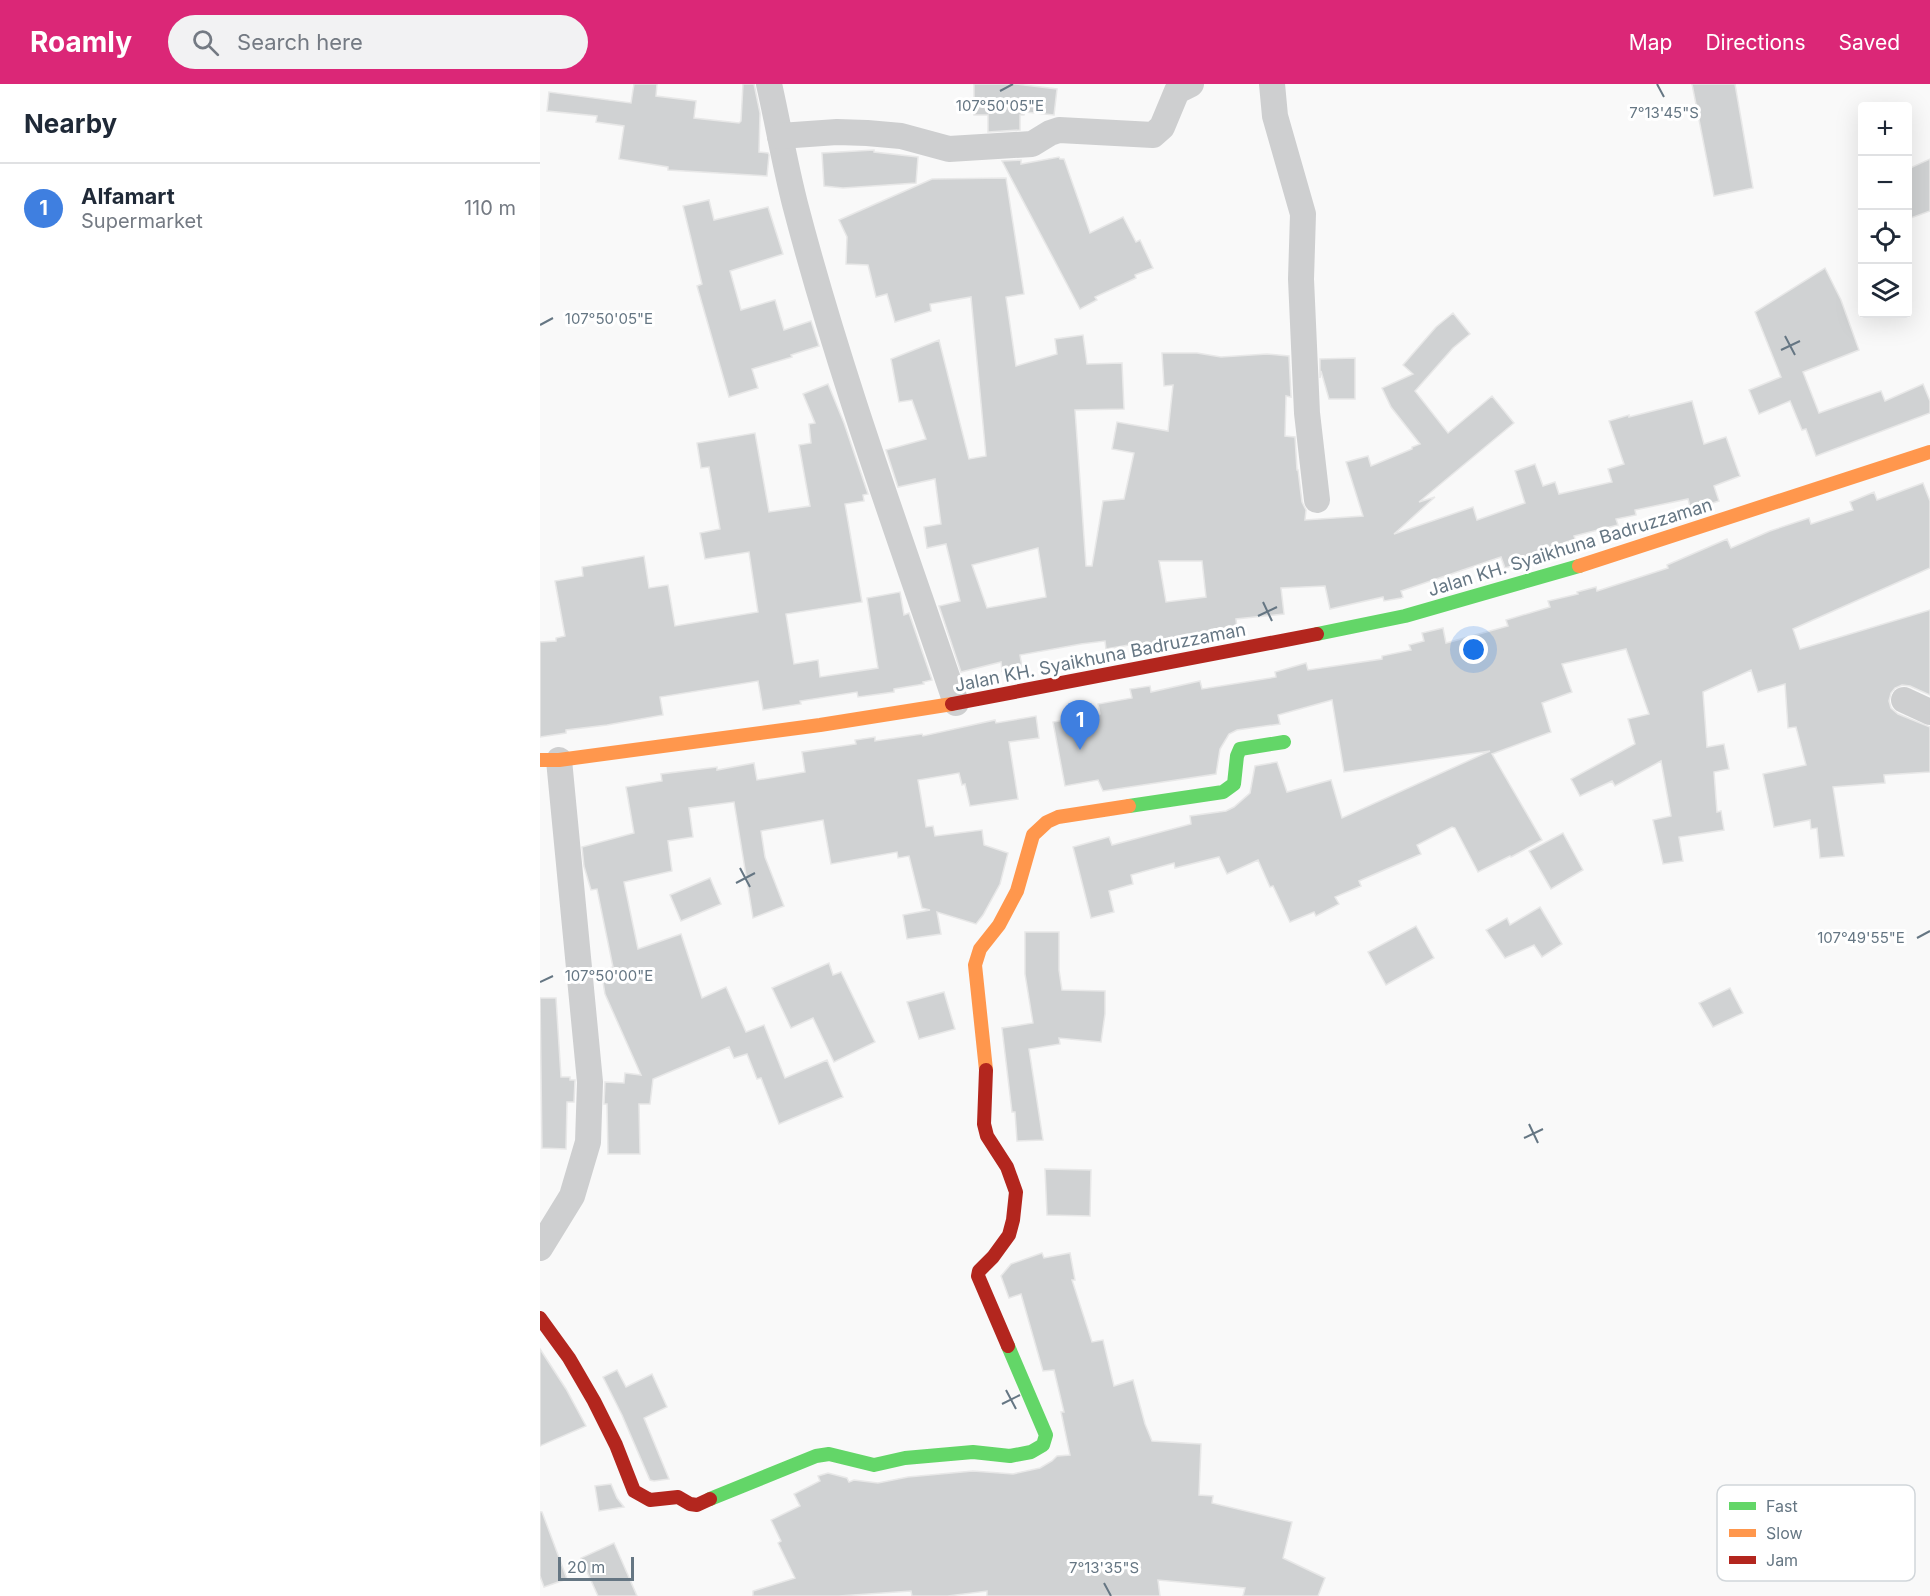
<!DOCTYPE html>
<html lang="en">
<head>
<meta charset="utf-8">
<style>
  body { margin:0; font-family:Inter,sans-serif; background:#f2f2f3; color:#1f2937 }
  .controls { position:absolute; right:18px; top:18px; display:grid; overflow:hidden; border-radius:6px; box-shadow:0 6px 24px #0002 }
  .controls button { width:54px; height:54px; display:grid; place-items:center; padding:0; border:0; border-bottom:2px solid #e0e1e3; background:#fff; color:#1f2937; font:30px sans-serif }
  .scale { position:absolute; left:18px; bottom:15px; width:76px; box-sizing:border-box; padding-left:6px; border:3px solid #657683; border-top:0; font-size:16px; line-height:21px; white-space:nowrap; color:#657683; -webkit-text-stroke:4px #fff; paint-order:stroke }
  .you { position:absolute; left:934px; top:566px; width:21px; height:21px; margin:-15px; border:4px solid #fff; border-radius:50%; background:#1a73e8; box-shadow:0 0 0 9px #1a73e833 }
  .badge { display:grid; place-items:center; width:39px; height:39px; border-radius:50%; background:#db2777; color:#fff; font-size:20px; font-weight:700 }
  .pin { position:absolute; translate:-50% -50px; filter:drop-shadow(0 2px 3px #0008) }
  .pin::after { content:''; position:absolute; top:32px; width:21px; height:18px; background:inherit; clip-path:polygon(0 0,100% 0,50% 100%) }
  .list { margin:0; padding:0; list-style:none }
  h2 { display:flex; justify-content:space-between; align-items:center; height:78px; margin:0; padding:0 24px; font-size:26px }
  h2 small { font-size:20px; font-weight:400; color:#747a83 }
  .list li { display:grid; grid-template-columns:39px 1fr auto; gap:18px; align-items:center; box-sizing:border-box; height:90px; padding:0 24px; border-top:2px solid #e0e1e3 }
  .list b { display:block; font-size:22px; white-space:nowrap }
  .list p { margin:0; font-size:20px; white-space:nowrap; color:#747a83 }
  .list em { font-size:20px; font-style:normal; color:#747a83 }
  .icon { flex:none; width:33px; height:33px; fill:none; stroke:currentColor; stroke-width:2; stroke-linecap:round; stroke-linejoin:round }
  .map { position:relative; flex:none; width:1390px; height:1512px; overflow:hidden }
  header { display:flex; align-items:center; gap:36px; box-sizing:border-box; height:84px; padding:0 30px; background:#db2777; color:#fff }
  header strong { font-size:28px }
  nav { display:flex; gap:33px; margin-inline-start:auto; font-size:21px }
  .search { width:420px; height:54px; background:#f2f2f3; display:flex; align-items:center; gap:15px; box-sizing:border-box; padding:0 21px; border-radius:33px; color:#747a83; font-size:22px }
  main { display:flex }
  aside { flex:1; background:#fff }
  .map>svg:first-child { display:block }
  .building { fill:#d0d2d3; stroke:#e8e8e8; stroke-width:1.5; fill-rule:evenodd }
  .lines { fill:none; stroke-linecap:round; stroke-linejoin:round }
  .street { stroke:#cecfd0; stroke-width:26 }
  .fast { stroke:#63d668; stroke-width:14 }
  .slow { stroke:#ff974d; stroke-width:14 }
  .jam { stroke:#b3261e; stroke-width:14 }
  .ticks { fill:none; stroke:#657683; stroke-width:2 }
  .labels { text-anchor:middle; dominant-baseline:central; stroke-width:6; stroke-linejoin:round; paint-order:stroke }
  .street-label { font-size:18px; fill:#657683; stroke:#fff }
  .key { fill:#fff; stroke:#d1d6da; stroke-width:1.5 }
  .key-label { font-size:16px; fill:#657683 }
  .ticks-label { font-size:15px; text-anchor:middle; fill:#657683; stroke:#fff; stroke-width:6; stroke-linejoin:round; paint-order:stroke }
</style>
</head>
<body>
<header>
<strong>Roamly</strong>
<div class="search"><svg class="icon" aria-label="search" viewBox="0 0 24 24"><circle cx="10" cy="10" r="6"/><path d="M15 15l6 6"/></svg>Search here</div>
<nav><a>Map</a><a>Directions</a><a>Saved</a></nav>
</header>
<main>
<aside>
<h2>Nearby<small></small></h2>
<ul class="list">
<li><span class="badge" style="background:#3f7fe0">1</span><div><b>Alfamart</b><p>Supermarket</p></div><em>110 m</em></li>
</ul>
</aside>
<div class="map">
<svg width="1390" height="1512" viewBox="0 0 1390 1512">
  <rect width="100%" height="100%" fill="#f9f9f9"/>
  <g class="building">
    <path d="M94,0h23l-1,12 40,5 -2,17 45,5 2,-2 2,-37h11l6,29 -1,39 9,1 1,2 -2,21 -99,-6v-3l-49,-8 5,-33 -28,-4 1,-6 -50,-5 2,-19 82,11z"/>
    <path d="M434,0h42l41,5 -3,26 -29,-3 -1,3h-4v15l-32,2v-17h-14z"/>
    <path d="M1152,0h43l18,104 -39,8z"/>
    <path d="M334,66v2l44,5 -2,26 -73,5 -19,-2 -2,-33z"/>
    <path d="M519,73l1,2h4l26,74 33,-16 13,25 4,-2 13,28 -18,7 1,3 -41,19 2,3 -17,9 -78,-148 19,-1v4z"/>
    <path d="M1390,75v52l-22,8v-50z"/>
    <path d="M466,94l18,116 -18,3 10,69 41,-12 -2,-15 28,-4 4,29 35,-1 2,46 -49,1 11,156h6l11,-65 21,-2 10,-46 -22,-4 5,-27 51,9 5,-46 -9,1 -2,-33h35l24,4 46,-3 22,2 2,41 -5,-1 -1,40 10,1 2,33h1l4,32 4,8 -1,10 58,-4 -17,-54 22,-6 3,10 41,-17v-2l8,-3 -29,-37 -9,-19 31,-14 -10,-9 33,-38 17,-14 17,21 -17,14 -38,43 33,42 44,-37 22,27 -95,79 16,-5 -41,37 79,-27 4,13 48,-17 -10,-32 20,-7 8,22 12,-4 4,12 53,-12 -4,-13 16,-5 -15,-43 20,-6v2l63,-16 12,43 22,-7 14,39 -26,10 5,15 -28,9 -3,-11 -53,11 1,5 -20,4 2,6 -44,11 1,3 -40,14 2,6 -32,9 -4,-11 -100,34 2,6 -2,1 -17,3 -1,-4 -53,12 -5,-23 -44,2 3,26 -48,5 1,10 -71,10v4l-31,4v-3l-29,5 -1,-8 -24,3 -61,11 2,12 -20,4 -1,-9 -40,10 -22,-66 21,-5 -14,-57 -19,4 -3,-21 17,-3 -6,-45 -37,8 -12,-37 40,-11 -14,-39 -13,2 -8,-43 48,-19 30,119 17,-3 -15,-159 -41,7 1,7 -36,11 -8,-28 -11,3 -8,-32 -22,-1 1,-27 -8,-17 93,-41zM498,464l8,49 -59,11 -15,-43zM619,477h43l4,36 -40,5z"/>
    <path d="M169,116l5,20 54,-13 15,47 -53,17 11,39 34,-10 9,30 27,-9 8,25 -28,9 1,2 -40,12 6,19 -29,9 -32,-111 5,-2 -19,-78z"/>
    <path d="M1285,184l16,32 18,50 -56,22 16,41 62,-22 4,10 38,-17 7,17v12l-114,43 -10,-27 -4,1 -12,-29 -31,13 -10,-24 32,-13 -26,-65z"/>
    <path d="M815,274v41h-26l-8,-28 -1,7v-19z"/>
    <path d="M288,300l16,39 24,71 -5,1 1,6 -19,3 17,98 -76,12 8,50 24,-4 2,17 58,-9 -11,-70 33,-6 4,23 5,-2 23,67 -9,2 1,2 -30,5v3l-36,5 -1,-5 -57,9 1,3 -38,6 -5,-29 -98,16 3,18 -56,10 -41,5v3l-26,4v-95l16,-1v-3l9,-2 -10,-55 28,-5 -1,-9 62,-11 5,32 19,-3 7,41 83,-14 -9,-60 -44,7 -5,-26 20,-4 -11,-62 -8,1 -4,-25 58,-10 14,79 41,-6 -11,-61 12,-2 -2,-19 6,-1 -12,-29z"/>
    <path d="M1383,399l7,18v67l-137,61 7,20 130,-39v85l-20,-9 -8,-1 -7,3 -4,5 -2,8 2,7 7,6 32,13v45l-46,3 1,8 -52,4 11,69 -24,2 -3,-30 -6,1 -1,-9 -36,7 -11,-53 43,-9 -10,-38 -8,1 -3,-44 -27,8 -7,-22 -48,22 4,55 17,-3 5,25 -15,3 3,40 4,-1 3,19 -45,7 4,24 -20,3 -10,-44 18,-4 -10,-55 -46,25 -3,-5 -32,15 -9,-17 64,-35 -7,-25 21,-5 -23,-65 -64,15 10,28 -30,11 9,29 -59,22 50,86 -31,17 -1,-1 -32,16 -23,-44 -3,-1 -35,18 4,9 -62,27 2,5 -26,11 4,7 -23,12 -2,-4 -24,10 -17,-36 -3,1 -12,-27 -31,14 -8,-17 -44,11 -1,-5 -43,12 2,9 -24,7 5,21 -23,6 -18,-71 36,-10 3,8 79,-21 -1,-8 36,-5 8,-4 16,-14 5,-27 22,-4 10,30 44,-12 11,38 148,-67 -146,21 -12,-72 -54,15 2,9 -43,6 -8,4 -9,15 -4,25 -113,17 -5,-11 -33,6 -12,-64 47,-8 -2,-10 34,-6 -2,-9 20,-3 1,6 49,-11 2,8 74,-12 -1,-5 31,-9 2,7 74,-11v-3l29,-6 -2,-5 15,-4 -2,-8 21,-5 3,15 62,-17 -2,-6 44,-13 -2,-6 30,-7 -1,-2 19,-5 1,4 71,-23 -1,-3 60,-26 4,9 39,-17 39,-13 2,6 42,-14 -3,-8 24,-10 3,8z"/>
    <path d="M496,632l3,22 -30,4 9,57 -48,7 -5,-22 -3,1 -3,-12 -41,7 8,47 7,-1 2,10 47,-6 2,15 24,8 -8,31 -17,31 -7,9 -39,-12 4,22 -34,5 -4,-24 27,-5 -8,-2 -13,-52 -11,2 -1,-6 -66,12 -8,-44 -62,11 4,26 19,49 -31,12 -19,-116 -45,6 4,29 -25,4 4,30 -48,11 14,67 43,-15 21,64 24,-11 20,45 18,-7 21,53 42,-18 16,37 -64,27 -18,-46 -4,1 -10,-25 -13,4 -5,-11 -76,32 -3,25h-11l1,50h-32l-1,-50h-3l1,-22 19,1 1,-10 16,2 -36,-81 -4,-24 12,-3 -16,-78 -6,1 -7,-24 -2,-19 52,-14 -8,-46 36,-6 -1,-7 56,-7v3l37,-7 3,17 48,-8 -3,-20 54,-8 -1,-4 20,-3v4l47,-7 1,2 72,-16 1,3z"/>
    <path d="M1023,749l20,37 -32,19 -22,-38z"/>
    <path d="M170,794l11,26 -40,17 -11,-26z"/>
    <path d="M1000,823l22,37 -20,13 -8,-12 -29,13 -19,-28 21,-12 3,7z"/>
    <path d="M876,842l18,32 -48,27 -18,-33z"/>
    <path d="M485,848h34v38l3,20 43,1v23l-4,28 -42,-4 1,6 -31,5 14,91 -26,1 -2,-29h-3l-10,-84 31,-5 -8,-49z"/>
    <path d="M289,879l4,12 8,-3 34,70 -41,20 -21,-44 -22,10 -19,-40z"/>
    <path d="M1190,904l13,25 -30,14 -14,-24z"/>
    <path d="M404,908l11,37 -36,10 -12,-37z"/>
    <path d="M0,914h16l5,79h9v3h5l-1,22h-7l-1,47 -24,-1z"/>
    <path d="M505,1085l46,1 -1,46 -43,-1z"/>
    <path d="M502,1169l2,5 26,-5 5,27h-3l20,62 11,-2 11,46 19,-6 12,44 7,17 49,3 -2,51 14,1 -1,7 80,19 -9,36 42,20 -7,18h-75l2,-8 -87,-8 2,16h-173v-5l-39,5h-36l-1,-5 -72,5h-86v-5l42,-13 -17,-35 3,-2 -10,-21 29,-14 -6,-12 26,-13 -2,-5 10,-3 19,5 2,4 5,-2 24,3 30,-6 65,-6 40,3 27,-6 12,-7 5,-5 13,-1 -9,-43h3l-10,-42 -11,1 -22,-77 -12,4 -8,-22 10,-12z"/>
    <path d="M0,1265l26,40 20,37 -46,20z"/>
    <path d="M77,1286l9,17 26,-13 15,33 -23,11 25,61 -15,2 -4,-1 -28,-65 -19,-38z"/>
    <path d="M71,1400l6,14 7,9 -25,4 -4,-25z"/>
    <path d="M0,1428h2l25,67 -23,8 -4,-11z"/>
    <path d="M74,1459l23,53h-39l-17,-38z"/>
  </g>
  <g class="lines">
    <g class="street">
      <path d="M229,0c9,40 16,81 26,120 44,169 105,334 161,499"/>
      <path d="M732,0l3,32 28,98 -2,65 6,134 10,87"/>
      <path d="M240,52l57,-4 30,1 34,3 48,13 83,-5 18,-11 9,-3 94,5 9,-8 15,-36 14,-7"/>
      <path d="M1364,616l26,12"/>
      <path d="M0,1164l32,-52 16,-54 2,-60 -31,-322"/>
    </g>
    <g class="fast">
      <path d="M777,550l88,-18 174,-50"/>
      <path d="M589,722l94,-14 11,-8 3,-28 3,-7 44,-7"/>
      <path d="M170,1415l106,-43 13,-2 45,11 31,-7 68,-6 37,4 21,-4 12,-7 3,-10 -38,-89"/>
    </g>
    <g class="slow">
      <path d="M1039,482l351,-114"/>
      <path d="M0,676h19l261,-35 132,-21"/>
      <path d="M446,986l-11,-105 5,-16 19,-24 18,-34 16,-56 14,-13 11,-5 71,-11"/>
    </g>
    <g class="jam">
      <path d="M412,620l365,-70"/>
      <path d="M446,986l-2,54 3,12 20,31 9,25 -3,28 -4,15 -16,22 -14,14 -1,5 30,70"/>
      <path d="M0,1234l29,40 25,43 22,44 18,46 16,9 28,-3 12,7 7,1 13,-6"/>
    </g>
  </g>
  <path class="ticks" d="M1117,0l7,13M460,7l13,-7M0,241l13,-7M1245,252l10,19M1241,266l19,-9M723,518l9,19M718,532l19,-9M200,784l10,19M196,799l19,-10M1377,854l13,-7M0,898l13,-6M989,1040l9,19M984,1054l19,-9M466,1306l10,19M462,1320l18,-9M564,1499l7,13"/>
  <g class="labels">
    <g class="street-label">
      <text transform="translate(1030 463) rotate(-17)">Jalan KH. Syaikhuna Badruzzaman</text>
      <text transform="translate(560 573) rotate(-11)">Jalan KH. Syaikhuna Badruzzaman</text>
    </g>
  </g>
  <rect x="1177" y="1401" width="198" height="96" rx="9" class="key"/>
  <rect x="1189" y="1418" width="27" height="8" fill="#63d668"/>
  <rect x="1189" y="1445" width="27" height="8" fill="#ff974d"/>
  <rect x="1189" y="1472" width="27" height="8" fill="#b3261e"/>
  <g class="key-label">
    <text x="1226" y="1428">Fast</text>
    <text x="1226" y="1455">Slow</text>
    <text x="1226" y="1482">Jam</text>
  </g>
  <g class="ticks-label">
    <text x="460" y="27">107°50'05"E</text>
    <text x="1124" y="34">7°13'45"S</text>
    <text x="69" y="240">107°50'05"E</text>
    <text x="1321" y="859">107°49'55"E</text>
    <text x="69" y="897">107°50'00"E</text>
    <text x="564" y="1489">7°13'35"S</text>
  </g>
</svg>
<div class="controls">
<button>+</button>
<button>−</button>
<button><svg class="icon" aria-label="locate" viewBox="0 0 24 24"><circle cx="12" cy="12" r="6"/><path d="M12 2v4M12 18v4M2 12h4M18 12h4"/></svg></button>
<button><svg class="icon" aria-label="layers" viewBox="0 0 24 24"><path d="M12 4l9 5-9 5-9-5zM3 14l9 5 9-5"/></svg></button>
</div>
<div class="scale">20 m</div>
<div class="you"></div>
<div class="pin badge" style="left:540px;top:666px;background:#3f7fe0">1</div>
</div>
</main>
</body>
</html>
